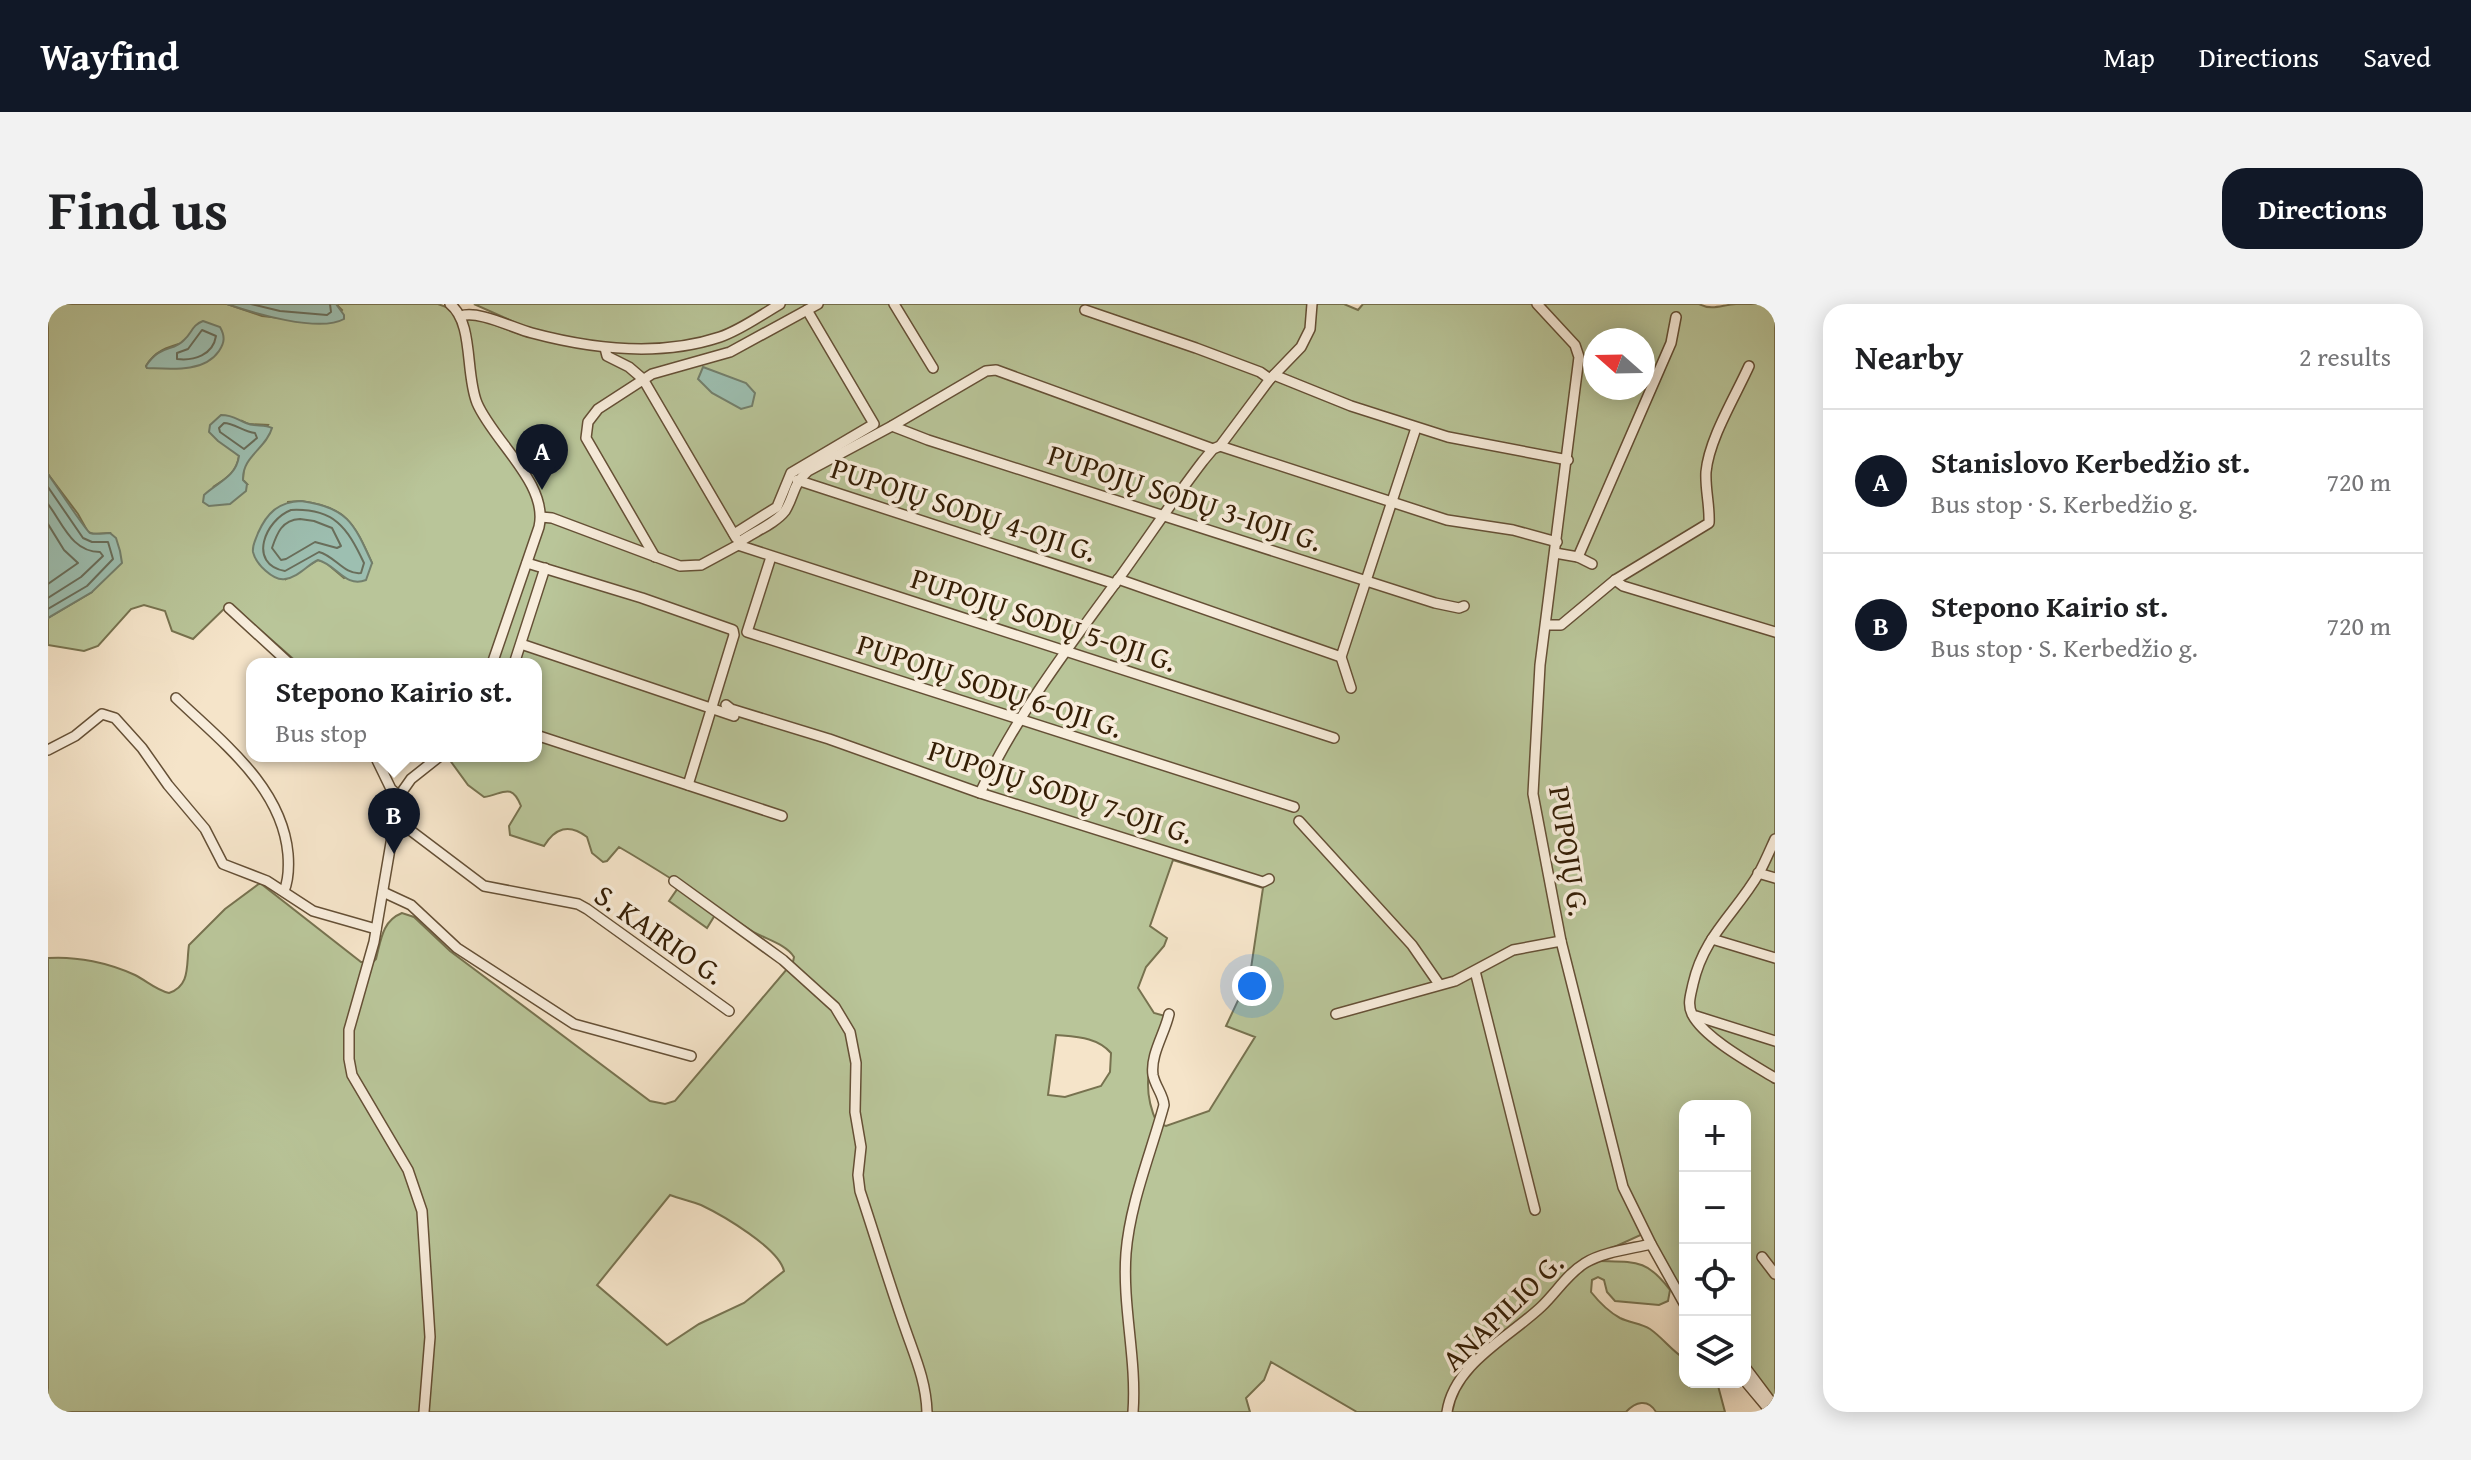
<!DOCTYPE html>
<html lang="en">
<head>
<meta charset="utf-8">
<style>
  body { margin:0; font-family:"Gentium Book Plus",serif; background:#f2f2f2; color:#202124 }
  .controls { position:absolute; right:24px; bottom:24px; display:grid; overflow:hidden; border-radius:16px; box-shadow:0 4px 20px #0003 }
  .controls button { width:72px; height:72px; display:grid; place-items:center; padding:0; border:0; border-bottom:2px solid #e0e0e0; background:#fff; color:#202124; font:40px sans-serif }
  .compass { position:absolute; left:1535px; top:24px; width:72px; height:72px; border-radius:50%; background:#fff; box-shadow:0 4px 20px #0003; rotate:290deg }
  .you { position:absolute; left:1204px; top:682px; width:28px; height:28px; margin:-20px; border:6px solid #fff; border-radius:50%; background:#1a73e8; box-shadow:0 0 0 12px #1a73e833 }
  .badge { display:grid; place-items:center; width:52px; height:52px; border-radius:50%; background:#111827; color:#fff; font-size:26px; font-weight:700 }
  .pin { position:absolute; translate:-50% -66px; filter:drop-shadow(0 2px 4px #0008) }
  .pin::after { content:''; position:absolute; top:42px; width:28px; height:24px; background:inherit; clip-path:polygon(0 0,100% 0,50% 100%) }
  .popup { position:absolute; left:198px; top:354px; width:296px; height:104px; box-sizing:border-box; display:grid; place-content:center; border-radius:16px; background:#fff; filter:drop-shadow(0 2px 6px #0005); font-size:26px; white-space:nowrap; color:#757577 }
  .popup b { font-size:30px; color:#202124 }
  .popup::after { content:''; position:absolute; left:50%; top:100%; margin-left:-16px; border:16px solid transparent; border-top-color:#fff }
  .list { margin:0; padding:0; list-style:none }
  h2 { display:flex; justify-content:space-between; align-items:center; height:104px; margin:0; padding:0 32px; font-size:34px }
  h2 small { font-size:26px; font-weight:400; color:#757577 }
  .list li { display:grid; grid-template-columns:52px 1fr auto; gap:24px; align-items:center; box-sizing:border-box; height:144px; padding:0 32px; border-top:2px solid #e0e0e0 }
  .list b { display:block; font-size:30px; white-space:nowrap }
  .list p { margin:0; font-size:26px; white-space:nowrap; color:#757577 }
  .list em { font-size:26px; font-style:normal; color:#757577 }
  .icon { flex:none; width:44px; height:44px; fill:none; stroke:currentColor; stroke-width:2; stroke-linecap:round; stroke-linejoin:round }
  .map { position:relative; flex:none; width:1727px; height:1108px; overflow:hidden; border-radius:24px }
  header { display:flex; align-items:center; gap:48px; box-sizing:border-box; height:112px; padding:0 40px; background:#111827; color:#fff }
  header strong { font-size:38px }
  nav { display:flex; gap:44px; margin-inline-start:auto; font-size:28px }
  .intro { display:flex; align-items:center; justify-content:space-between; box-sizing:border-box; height:192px; padding:0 48px }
  h1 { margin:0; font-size:56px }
  .button { padding:20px 36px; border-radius:24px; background:#111827; color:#fff; font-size:28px; font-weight:700 }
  main { display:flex; gap:48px; padding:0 48px }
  aside { flex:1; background:#fff; border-radius:24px; box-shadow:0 4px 20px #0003 }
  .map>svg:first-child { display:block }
  .green { fill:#b9c599; stroke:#77724f; stroke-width:2; fill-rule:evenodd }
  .water { fill:#9dbfb1; stroke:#737f6c; stroke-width:2 }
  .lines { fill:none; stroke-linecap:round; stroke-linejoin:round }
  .shore { stroke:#696e5b; stroke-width:2 }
  .street-casing { stroke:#655036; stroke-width:12 }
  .street { stroke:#f8eddc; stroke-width:9 }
  .labels { text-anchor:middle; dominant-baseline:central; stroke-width:7; stroke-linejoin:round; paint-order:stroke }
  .street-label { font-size:30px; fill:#351e05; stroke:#f8eddc }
</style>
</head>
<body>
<header>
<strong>Wayfind</strong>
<nav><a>Map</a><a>Directions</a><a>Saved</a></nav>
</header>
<div class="intro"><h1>Find us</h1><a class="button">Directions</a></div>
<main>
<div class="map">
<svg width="1727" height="1108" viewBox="0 0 1727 1108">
  <rect width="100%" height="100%" fill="#f5e4c9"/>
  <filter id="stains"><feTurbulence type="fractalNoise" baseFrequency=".0025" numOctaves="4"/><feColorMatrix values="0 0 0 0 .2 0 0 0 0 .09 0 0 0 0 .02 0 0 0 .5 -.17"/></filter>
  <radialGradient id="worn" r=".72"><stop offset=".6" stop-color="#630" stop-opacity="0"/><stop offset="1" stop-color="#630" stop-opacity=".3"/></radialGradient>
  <g class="green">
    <path d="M0,0h179l35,12 68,7 12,-13 -6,-6h102l82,30 3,-8 -49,-22h870l14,6 5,-6h336c14,7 22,1 37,0 13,0 26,0 39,0v1108l-30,-38v-268h-60v191l-38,-65 -46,21 -2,8c36,1 48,-2 71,29l-2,11 -9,4 -44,-4 -8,-9 -3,-12 -6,-3 -6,3 -1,12c8,10 18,20 29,26 10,5 21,5 30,11 13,9 22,22 35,30v23h32l8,30h-69c-8,-14 -21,-10 -30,0h-269l-86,-50 -7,18 -18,18 4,14h-1202v-454c29,-2 61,5 87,17 12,6 21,15 34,18 22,-7 17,-29 20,-48l36,-36 35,-26 101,79h12l3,-3c5,-19 6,-38 26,-46l12,4 36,34 200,150 15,3 10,-3 118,-139 1,-5c-8,-13 -29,-18 -42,-26 -44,-29 -88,-58 -133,-84l-12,14 -4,1 -11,-9 -5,-16c-18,-14 -32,-9 -43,9l-34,-11 -1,-9 12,-20c-10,-25 -19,-11 -37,-9l-16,-12 -19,-26 -8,-3h95v-92h-237l-69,-61 -37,36 -21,-8 -7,-20 -21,-6 -13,4 -33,37 -14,5 -36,-6v-27l44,-26 18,-59 -17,1 -5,-2 -10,-18 -30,-40zM1547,36h48v48h-48zM135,39l2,25h-38l-1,-2c9,-15 21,-19 37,-23zM194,117l6,3 20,1 -24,40 -1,15 4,4 -34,3c13,-8 24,-15 26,-31l-7,-7zM253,197c46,6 53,22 71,62l-28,15 -19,-16 -7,-2 -32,19 2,-77zM1125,556l90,28 -13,87 -24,51 29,11 -46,74 -43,15 -9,-3c-19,-41 -4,-67 8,-107l-11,-3 -16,-25 8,-21 18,-21 3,-8 -17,-12zM1008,731c21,2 41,2 55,18l-1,19 -9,14 -36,11 -17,-2zM622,891c10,4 21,6 31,10 21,10 78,43 83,66l-40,32 -45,21 -32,21 -70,-60z"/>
    <path d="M630,584l37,27 -8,13 -38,-27z"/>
  </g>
  <g class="water">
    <path d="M179,0h109l8,11v4c-25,14 -91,-6 -117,-15z"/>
    <path d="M155,17l17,6c5,9 5,15 -1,24 -15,22 -48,18 -72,17l-1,-2c14,-22 27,-14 38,-26 8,-7 8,-15 19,-19z"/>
    <path d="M655,63l43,16 9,10 -3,13 -11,3 -29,-16 -14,-14z"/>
    <path d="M173,111c12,0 15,4 25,8 9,4 18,1 26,5 -6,21 -30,28 -29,52l4,4 -1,7 -16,13 -21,2 -6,-4 1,-7c14,-13 32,-18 35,-39l-21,-15 -9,-9 1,-7z"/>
    <path d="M0,170c6,8 38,57 42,59 6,2 14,0 20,0l6,5 4,13 2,12 -30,29 -44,26z"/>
    <path d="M253,197c46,6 53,22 71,62l-6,17c-21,8 -29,-15 -48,-20 -11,5 -19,17 -33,19 -12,2 -29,-15 -32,-27 -1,-7 3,-13 5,-19 9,-20 20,-31 43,-32z"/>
  </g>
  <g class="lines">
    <g class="shore">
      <path d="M203,0l29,7 47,4 4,-3 -1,-8"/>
      <path d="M154,26l14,6c-3,19 -22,25 -39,23v-6l11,-4z"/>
      <path d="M176,119c10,0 20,9 31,10l2,5 -13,11 -24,-17 -1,-4z"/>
      <path d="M0,183l35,51 9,4h16l5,17 -26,27 -39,23"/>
      <path d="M0,200c15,20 24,48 52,48l3,4 -22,21 -33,21"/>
      <path d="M243,206c43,-2 56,17 73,53l-3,10c-17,2 -26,-17 -42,-21l-34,19c-38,-7 -20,-51 6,-61z"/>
      <path d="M252,215l14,2 18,7 9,18 -4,2 -22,-6 -29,17 -5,1 -9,-12c5,-15 10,-28 28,-29z"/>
      <path d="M0,220l16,26 14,13 -30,21"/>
    </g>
    <defs>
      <g id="street">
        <path d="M402,0c24,19 15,70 27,99 16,38 72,81 62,124l-47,137"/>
        <path d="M846,0l39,64"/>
        <path d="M1489,0l38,41 4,12 -39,308 -7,129 28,147 62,246 28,57 34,61"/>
        <path d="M1037,6l111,38 64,24 10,7"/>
        <path d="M413,12c17,-6 52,12 71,17 60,16 128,24 188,4 21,-7 41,-22 60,-33"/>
        <path d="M557,44l2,8 22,11 14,12 93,159"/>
        <path d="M1226,71l77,31 97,31 120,23"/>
        <path d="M844,122l36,14 507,163 24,5 5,-2"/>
        <path d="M1172,142l227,74 66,10 44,12"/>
        <path d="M749,176l318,104"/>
        <path d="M493,213l11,1 128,48 21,-1 37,-20 3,-4c13,-9 35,-18 44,-30 10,-16 7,-26 23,-40l84,-45 94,-55 10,-1 217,79"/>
        <path d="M686,230l43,-27 14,-34 83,-49 -67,-114"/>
        <path d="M690,241l596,193"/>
        <path d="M1507,249l23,4 14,7"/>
        <path d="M607,253l-69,-119 2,-16 10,-13 54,-35 78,-22 88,-48"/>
        <path d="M723,253l-24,75 547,175"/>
        <path d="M1530,253l93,-214 5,-26"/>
        <path d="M479,259l115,35 91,32 1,5 -46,150"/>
        <path d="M1070,275l223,78"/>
        <path d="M1567,276l8,6 152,46"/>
        <path d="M181,304l61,56"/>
        <path d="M1498,321h15l54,-45 94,-57c1,-17 -4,-34 -3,-51 3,-33 29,-75 43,-106"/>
        <path d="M473,340l213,72"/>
        <path d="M466,360l31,-96"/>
        <path d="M1303,384l-10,-31 75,-229"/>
        <path d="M128,394c46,44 106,89 112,156 1,13 1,25 -4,37"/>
        <path d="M678,401l5,4 98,30 151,54 283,89 6,-3"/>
        <path d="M488,431l246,81"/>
        <path d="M0,446l27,-14 27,-22 13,4 27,30 26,37 37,44 18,35 44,17 46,30 63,18"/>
        <path d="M327,452l16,33 8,7"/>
        <path d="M932,489c36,-77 87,-144 137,-212 29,-40 56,-81 86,-120l10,-12 7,-3 50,-67 31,-32 9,-18 2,-25"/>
        <path d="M1251,517l113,124 27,39"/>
        <path d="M345,518l13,5 78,59 94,18 9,5 142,102"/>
        <path d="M1727,535c-5,11 -10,23 -16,34 -23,40 -55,62 -66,111 -2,10 -6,20 -1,30 12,24 60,50 83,64"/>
        <path d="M1710,569l17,5"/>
        <path d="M626,577l109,79 52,47 15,25 6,31 -1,49 6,35 -3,28 2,16c15,45 29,92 45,137 10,29 21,53 22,84"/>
        <path d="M335,588l28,13 46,43 117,76 117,32"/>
        <path d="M1664,635l63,19"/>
        <path d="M1427,667l60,239"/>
        <path d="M1288,710l119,-33 58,-31 48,-9"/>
        <path d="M1648,712l79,25"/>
        <path d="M1714,953l13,17"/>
        <path d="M1697,1063l30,40"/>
        <path d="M1697,1077l26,31"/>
        <path d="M376,1108l6,-75 -8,-126 -14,-41 -56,-95 -3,-16v-29l25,-88 25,-146 12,-17 29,-23"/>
        <path d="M1085,1108c4,-53 -11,-106 -7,-159 4,-50 25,-100 38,-148 -1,-11 -9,-19 -11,-30 -3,-20 12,-42 16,-61"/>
        <path d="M1399,1108c7,-48 61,-74 94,-105 15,-14 26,-33 44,-44 18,-11 45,-14 66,-19"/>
      </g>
    </defs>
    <use href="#street" class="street-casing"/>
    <use href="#street" class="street"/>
  </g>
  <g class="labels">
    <g class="street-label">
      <text transform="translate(1137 193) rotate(18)">PUPOJŲ SODŲ 3-IOJI G.</text>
      <text transform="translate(916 205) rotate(18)">PUPOJŲ SODŲ 4-OJI G.</text>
      <text transform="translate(996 315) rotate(18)">PUPOJŲ SODŲ 5-OJI G.</text>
      <text transform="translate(942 381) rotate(18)">PUPOJŲ SODŲ 6-OJI G.</text>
      <text transform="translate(1013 487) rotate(18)">PUPOJŲ SODŲ 7-OJI G.</text>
      <text transform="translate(1522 547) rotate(81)">PUPOJŲ G.</text>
      <text transform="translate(612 630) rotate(35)">S. KAIRIO G.</text>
      <text transform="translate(1454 1007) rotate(-44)">ANAPILIO G.</text>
    </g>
  </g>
  <rect width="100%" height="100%" filter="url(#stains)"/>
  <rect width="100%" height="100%" fill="url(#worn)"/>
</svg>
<div class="controls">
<button>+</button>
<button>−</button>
<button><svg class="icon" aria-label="locate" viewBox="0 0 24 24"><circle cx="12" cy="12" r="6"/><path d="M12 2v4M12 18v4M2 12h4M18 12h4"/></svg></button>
<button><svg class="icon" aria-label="layers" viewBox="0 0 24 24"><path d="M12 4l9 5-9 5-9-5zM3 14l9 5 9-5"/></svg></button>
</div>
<svg class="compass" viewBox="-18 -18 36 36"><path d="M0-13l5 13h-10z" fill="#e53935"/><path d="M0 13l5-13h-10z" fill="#757577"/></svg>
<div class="you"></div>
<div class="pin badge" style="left:494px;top:186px">A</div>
<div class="pin badge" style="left:346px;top:550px">B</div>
<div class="popup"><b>Stepono Kairio st.</b>Bus stop</div>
</div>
<aside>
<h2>Nearby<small>2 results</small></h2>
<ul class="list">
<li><span class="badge">A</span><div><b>Stanislovo Kerbedžio st.</b><p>Bus stop · S. Kerbedžio g.</p></div><em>720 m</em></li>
<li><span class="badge">B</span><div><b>Stepono Kairio st.</b><p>Bus stop · S. Kerbedžio g.</p></div><em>720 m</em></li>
</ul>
</aside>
</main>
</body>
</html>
